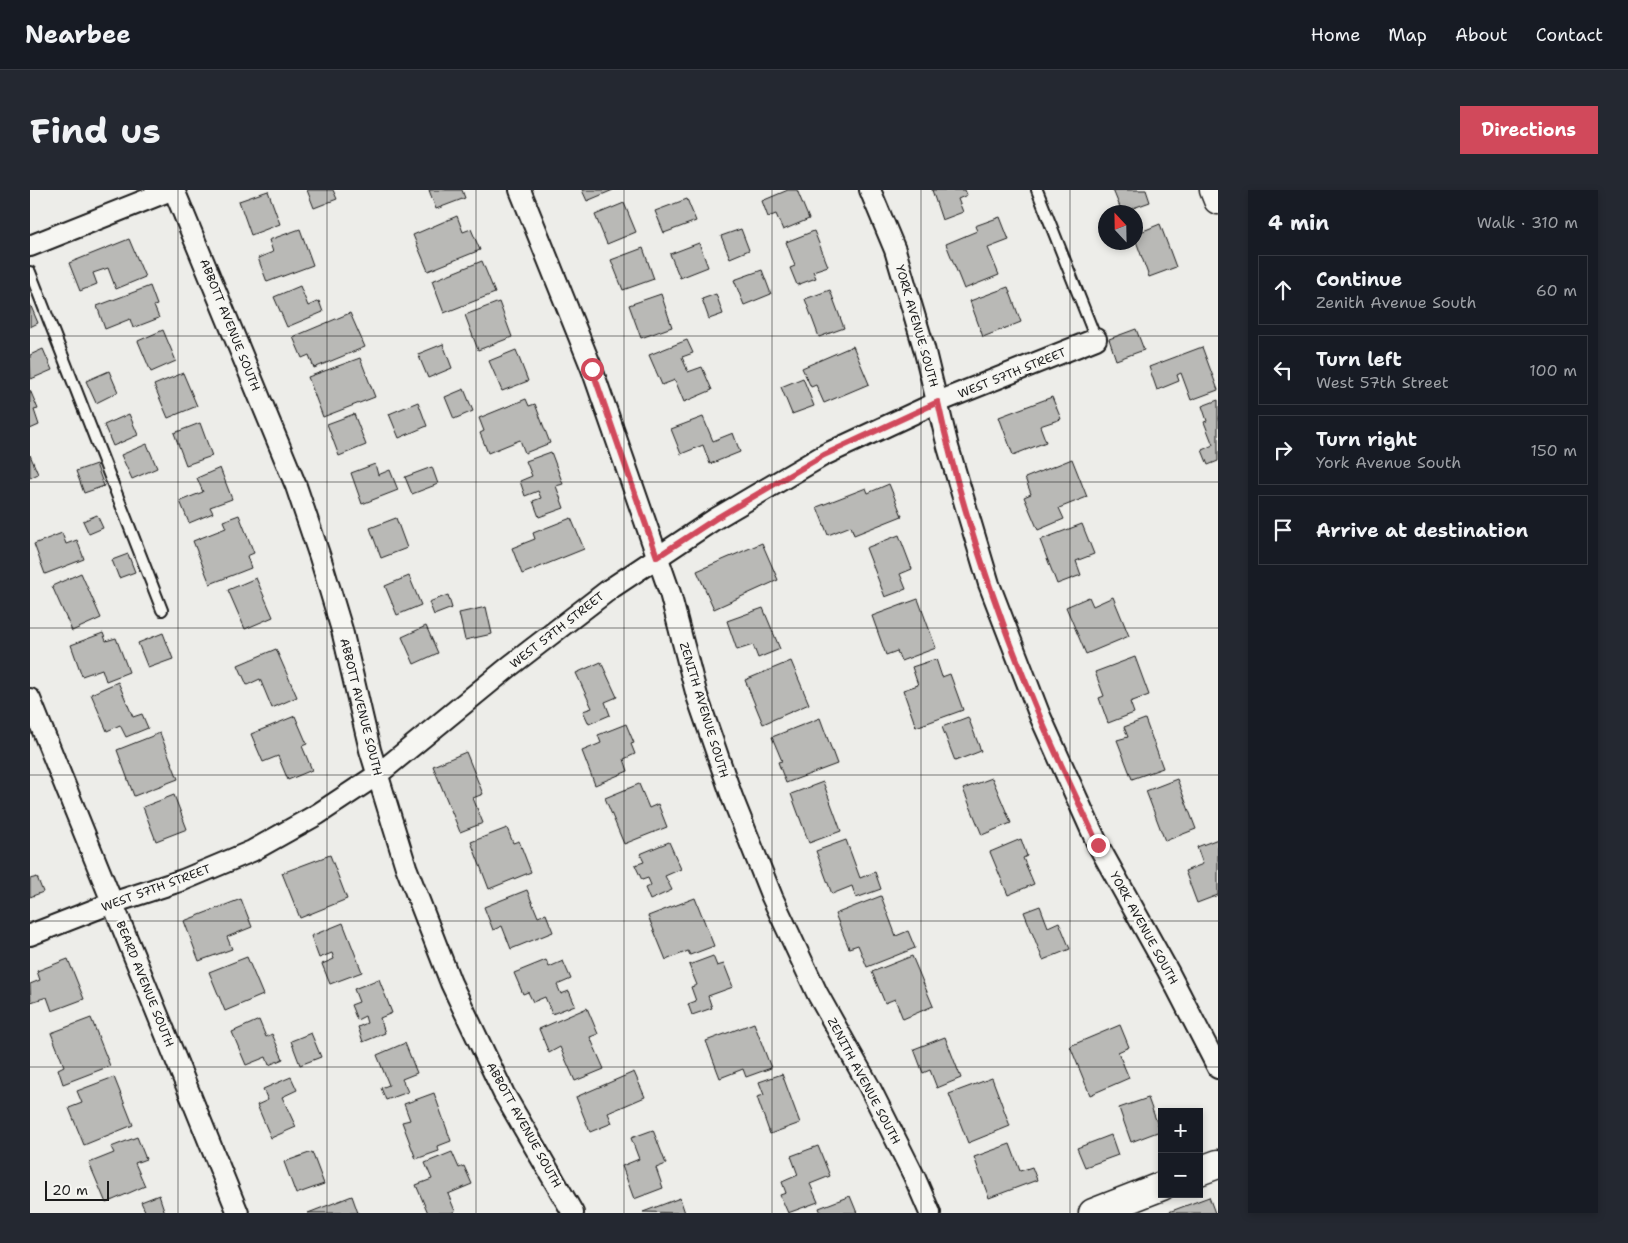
<!DOCTYPE html>
<html lang="en">
<head>
<meta charset="utf-8">
<style>
  body { margin:0; font-family:"Shantell Sans",sans-serif; background:#242831; color:#f1f3f6 }
  .controls { position:absolute; right:15px; bottom:15px; display:grid; overflow:hidden; border-radius:0px; box-shadow:0 2px 8px #0003 }
  .controls button { width:45px; height:45px; display:grid; place-items:center; padding:0; border:0; border-bottom:1px solid #363941; background:#171b24; color:#f1f3f6; font:25px sans-serif }
  .compass { position:absolute; left:1068px; top:15px; width:45px; height:45px; border-radius:50%; background:#171b24; box-shadow:0 2px 8px #0003; rotate:338deg }
  .scale { position:absolute; left:15px; bottom:12px; width:64px; box-sizing:border-box; padding-left:5px; border:2px solid #1c1c1c; border-top:0; font-size:14px; line-height:18px; white-space:nowrap; color:#1c1c1c; -webkit-text-stroke:4px #f6f6f2; paint-order:stroke }
  .stop { position:absolute; width:15px; height:15px; margin:-11px; border:4px solid #d1495b; border-radius:50%; background:#fff }
  .stop.end { background:#d1495b; border-color:#fff; box-shadow:0 1px 5px #0008 }
  .list { margin:0; padding:0; list-style:none }
  h2 { display:flex; justify-content:space-between; align-items:center; height:65px; margin:0; padding:0 20px; font-size:21px }
  h2 small { font-size:16px; font-weight:400; color:#9ea1a6 }
  .list li { display:grid; grid-template-columns:32px 1fr auto; gap:15px; align-items:center; box-sizing:border-box; height:70px; margin:0 10px 10px; padding:0 10px; border:1px solid #363941; border-radius:0px }
  .list b { display:block; font-size:19px; white-space:nowrap }
  .list p { margin:0; font-size:16px; white-space:nowrap; color:#9ea1a6 }
  .list em { font-size:16px; font-style:normal; color:#9ea1a6 }
  .icon { flex:none; width:28px; height:28px; fill:none; stroke:currentColor; stroke-width:2; stroke-linecap:round; stroke-linejoin:round }
  .map { position:relative; flex:none; width:1188px; height:1023px; overflow:hidden; border-radius:0px }
  header { display:flex; align-items:center; gap:30px; box-sizing:border-box; height:70px; padding:0 25px; background:#171b24; border-bottom:1px solid #363941 }
  header strong { font-size:24px }
  nav { display:flex; gap:28px; margin-inline-start:auto; font-size:18px }
  .intro { display:flex; align-items:center; justify-content:space-between; box-sizing:border-box; height:120px; padding:0 30px }
  h1 { margin:0; font-size:35px }
  .button { padding:12px 22px; border-radius:0px; background:#d1495b; color:#fff; font-size:18px; font-weight:700 }
  main { display:flex; gap:30px; padding:0 30px }
  aside { flex:1; background:#171b24; border-radius:0px; box-shadow:0 2px 8px #0003 }
  .map>svg:first-child { display:block }
  .building { fill:#b9b9b6; stroke:#1c1c1c }
  .lines { fill:none; stroke-linecap:round; stroke-linejoin:round }
  .lane-casing { stroke:#1c1c1c; stroke-width:14 }
  .street-casing { stroke:#1c1c1c; stroke-width:24 }
  .secondary-casing { stroke:#1c1c1c; stroke-width:31 }
  .lane { stroke:#f6f6f2; stroke-width:10 }
  .street { stroke:#f6f6f2; stroke-width:20 }
  .secondary { stroke:#f6f6f2; stroke-width:28 }
  .route { stroke:#d1495b; stroke-width:6 }
  .grid { fill:none; stroke:#1c1c1c; stroke-width:1; stroke-opacity:0.55 }
  .labels { text-anchor:middle; dominant-baseline:central; stroke-width:5; stroke-linejoin:round; paint-order:stroke }
  .street-label { font-size:12px; fill:#1c1c1c; stroke:#f6f6f2 }
</style>
</head>
<body>
<header>
<strong>Nearbee</strong>
<nav><a>Home</a><a>Map</a><a>About</a><a>Contact</a></nav>
</header>
<div class="intro"><h1>Find us</h1><a class="button">Directions</a></div>
<main>
<div class="map">
<svg width="1188" height="1023" viewBox="0 0 1188 1023">
  <rect width="100%" height="100%" fill="#edede9"/>
  <filter id="ink" filterUnits="userSpaceOnUse"><feTurbulence type="fractalNoise" baseFrequency=".02" numOctaves="2"/><feDisplacementMap in="SourceGraphic" scale="10" xChannelSelector="R" yChannelSelector="G"/><feConvolveMatrix kernelMatrix="1 2 1 2 8 2 1 2 1" color-interpolation-filters="sRGB"/></filter>
  <g filter="url(#ink)">
    <g class="building">
      <path d="M277,0h26l4,9 -23,9z"/>
      <path d="M399,0h33l3,8 -29,11z"/>
      <path d="M552,0h31l-26,11z"/>
      <path d="M758,0h9l12,29 -26,11 -7,-16 -8,3 -6,-16z"/>
      <path d="M902,0h33l2,5 -9,4 5,13 -21,8z"/>
      <path d="M1083,0h33l4,12 -28,10z"/>
      <path d="M238,1l12,33 -29,11 -12,-34z"/>
      <path d="M657,9l9,22 -32,12 -9,-22z"/>
      <path d="M594,13l12,29 -29,12 -12,-29z"/>
      <path d="M427,26l6,16 8,-3 9,21 -52,21 -15,-36z"/>
      <path d="M970,27l9,23 -21,8 11,27 -35,14 -18,-45 31,-13 -2,-5z"/>
      <path d="M1130,34l16,43 -27,10 -13,-36v-7z"/>
      <path d="M270,39l13,36 -46,17 -9,-24 15,-6 -4,-12z"/>
      <path d="M711,39l8,21 -19,8 -9,-22z"/>
      <path d="M784,41l14,35 -15,5 3,7 -19,7 -7,-17 5,-2 -9,-24z"/>
      <path d="M99,49l16,38 -29,12 -8,-21 -15,5 4,11 -17,7 -11,-28z"/>
      <path d="M669,53l9,24 -28,11 -10,-24z"/>
      <path d="M613,58l11,31 -31,11 -12,-30z"/>
      <path d="M452,71l13,32 -51,20 -12,-32z"/>
      <path d="M732,80l9,24 -27,11 -10,-25z"/>
      <path d="M120,96l7,19 -3,1 5,12 -26,10 -3,-9 -25,10 -8,-23z"/>
      <path d="M270,96l8,20 11,-5 4,11 -36,15 -13,-30z"/>
      <path d="M978,97l13,35 -38,15 -13,-36z"/>
      <path d="M800,100l14,38 -25,9 -14,-38z"/>
      <path d="M631,104l11,33 -31,11 -12,-33z"/>
      <path d="M686,104l7,20 -14,5 -7,-20z"/>
      <path d="M469,112l13,35 -34,13 -13,-35z"/>
      <path d="M0,114l8,19 -8,4z"/>
      <path d="M320,123l15,34 -51,21 -5,-13 -7,3 -9,-21z"/>
      <path d="M1106,139l8,21 -28,10 -7,-21z"/>
      <path d="M133,140l13,31 -25,11 -13,-31z"/>
      <path d="M657,150l6,13 -11,4 6,15 14,-5 10,23 -28,12 -9,-22 -13,5 -13,-30z"/>
      <path d="M413,154l9,24 -24,10 -10,-24z"/>
      <path d="M823,156l16,38 -45,19 -8,-18 -5,2 -9,-19z"/>
      <path d="M1172,157l16,43 -27,10 -10,-27 -4,2 2,6 -22,9 -8,-23z"/>
      <path d="M13,159l9,21 -21,9 -1,-24z"/>
      <path d="M486,160l12,31 -26,10 -13,-30z"/>
      <path d="M330,168l15,39 -52,20 -15,-40z"/>
      <path d="M79,181l9,21 -22,11 -10,-22z"/>
      <path d="M153,183l14,33 -29,12 -14,-33z"/>
      <path d="M773,188l11,28 -22,8 -11,-27z"/>
      <path d="M434,199l9,22 -19,8 -9,-22z"/>
      <path d="M0,200l8,19 -4,1 5,15 -9,4z"/>
      <path d="M1022,207l9,22 -21,7 6,16 -33,13 -14,-38z"/>
      <path d="M496,209l3,7 6,-2 15,39 -25,10 -5,-13 -32,13 -8,-20 4,-2 -5,-13z"/>
      <path d="M1188,210v61l-10,4 -6,-15 11,-5 -9,-23 3,-1 -5,-15z"/>
      <path d="M388,212l9,24 -28,12 -10,-24z"/>
      <path d="M99,224l9,21 -25,11 -9,-21z"/>
      <path d="M324,224l12,31 -27,11 -12,-32z"/>
      <path d="M673,227l10,24 20,-8 7,19 -30,12 -7,-19 -22,9 -10,-25z"/>
      <path d="M170,233l12,33 -26,9 -12,-32z"/>
      <path d="M117,254l10,24 -25,11 -11,-24z"/>
      <path d="M521,262l12,32 -7,2 8,22 -25,9 -6,-16 8,-3 -3,-7 -13,5 -5,-15 12,-5 -6,-15z"/>
      <path d="M0,265l8,19 -8,4z"/>
      <path d="M1042,269l15,38 -28,11 5,11 -26,11 -14,-33 7,-3 -6,-16z"/>
      <path d="M66,274l8,22 -20,7 -8,-22z"/>
      <path d="M345,274l3,11 12,-5 8,20 -36,14 -11,-31z"/>
      <path d="M402,277l6,17 -26,10 -7,-17z"/>
      <path d="M190,278l12,31 -22,8 3,6 -24,10 -9,-22 23,-9 -6,-14z"/>
      <path d="M859,294l13,32 -48,19 -3,-9 -23,9 -11,-28 49,-19 2,5z"/>
      <path d="M67,325l6,13 -14,6 -6,-13z"/>
      <path d="M209,325l15,38 -7,3 4,12 -41,16 -17,-43 33,-13 -3,-7z"/>
      <path d="M366,328l11,30 -26,10 -11,-30z"/>
      <path d="M541,328l13,31 -62,25 -10,-26 23,-9 -2,-6z"/>
      <path d="M1052,334l12,30 -18,7 5,14 -24,9 -17,-44z"/>
      <path d="M32,343l4,11 11,-4 7,19 -39,15 -11,-30z"/>
      <path d="M869,345l13,34 -12,5 6,15 -21,8 -19,-49z"/>
      <path d="M732,353l16,37 -64,29 -17,-38z"/>
      <path d="M98,364l7,18 -16,6 -7,-18z"/>
      <path d="M51,383l20,45 -29,13 -20,-45z"/>
      <path d="M379,386l12,29 -24,10 -12,-29z"/>
      <path d="M226,388l17,39 -28,12 -17,-39z"/>
      <path d="M418,405l4,13 -18,7 -5,-13z"/>
      <path d="M1059,407l4,9 20,-9 16,39 -43,18 -20,-47z"/>
      <path d="M888,409l18,49 -35,13 -4,-10 -11,4 -14,-39z"/>
      <path d="M456,417l6,27 -27,6 -6,-27z"/>
      <path d="M733,418l17,41 -22,9 -5,-13 -16,5 -10,-29z"/>
      <path d="M396,436l12,27 -24,11 -12,-27z"/>
      <path d="M73,443l3,8 10,-3 13,34 -23,9 -4,-12 -20,7 -11,-31z"/>
      <path d="M133,443l10,26 -25,9 -10,-25z"/>
      <path d="M246,459l21,48 -25,11 -12,-29 -13,6 -9,-20z"/>
      <path d="M1105,467l14,38 -19,7 4,11 -26,10 -9,-25 5,-2 -9,-24z"/>
      <path d="M906,469l6,18 8,-3 13,36 -47,17 -13,-37 15,-5 -6,-18z"/>
      <path d="M761,471l18,43 -46,20 -18,-44z"/>
      <path d="M571,472l16,35 -12,5 5,13 -21,9 -6,-13 9,-3 -16,-35z"/>
      <path d="M88,492l15,35 9,-3 6,14 -22,9 -6,-12 -13,6 -16,-37z"/>
      <path d="M265,526l12,28 -5,2 10,24 -24,10 -10,-24 -15,6 -12,-28z"/>
      <path d="M938,527l13,34 -26,10 -13,-34z"/>
      <path d="M790,528l17,46 -51,19 -8,-21 4,-1 -10,-24z"/>
      <path d="M1115,529l18,49 -31,11 -15,-39 11,-3 -4,-10z"/>
      <path d="M596,534l8,19 -3,1 4,10 -11,5 4,12 -33,14 -13,-34 19,-8 -3,-8z"/>
      <path d="M130,543l18,46 -44,17 -17,-46z"/>
      <path d="M436,562l17,42 -10,4 10,25 -23,9 -27,-66z"/>
      <path d="M962,588l19,45 -29,12 -19,-46z"/>
      <path d="M1147,589l19,50 -31,12 -19,-50z"/>
      <path d="M793,592l18,49 -32,12 -18,-49z"/>
      <path d="M609,594l10,24 9,-4 9,23 -43,17 -19,-46z"/>
      <path d="M144,605l13,34 -31,12 -13,-34z"/>
      <path d="M477,638l6,15 6,-2 12,31 -42,17 -18,-47z"/>
      <path d="M991,649l6,17 -4,2 11,26 -26,11 -18,-43z"/>
      <path d="M1188,649v56l-21,8 -12,-32 18,-7 -6,-17z"/>
      <path d="M816,650l14,38 15,-6 6,17 -25,9 -4,-12 -20,8 -16,-43z"/>
      <path d="M639,652l12,27 -16,7 7,14 -22,10 -5,-12 6,-3 -3,-7 -6,2 -7,-15 9,-3 -4,-8z"/>
      <path d="M300,665l17,44 -47,19 -18,-45z"/>
      <path d="M7,687l6,15 -13,5v-18z"/>
      <path d="M497,700l11,27 8,-3 7,18 -42,17 -9,-23 -9,4 -9,-23z"/>
      <path d="M851,706l15,40 12,-5 7,17 -48,19 -9,-22 -9,3 -14,-34z"/>
      <path d="M665,708l19,48 -24,9 -2,-4 -22,9 -18,-44z"/>
      <path d="M211,709l11,28 -25,10 5,12 -33,12 -15,-40z"/>
      <path d="M1010,716l8,21 11,-5 11,27 -27,11 -19,-48z"/>
      <path d="M313,733l19,49 -32,12 -8,-20 12,-5 -2,-6 -13,5 -8,-22z"/>
      <path d="M683,766l4,10 7,-2 9,23 -25,9 4,12 -20,7 -4,-11 8,-3 -5,-14 6,-2 -8,-20z"/>
      <path d="M882,766l21,50 -30,13 -8,-20 -10,4 -13,-31z"/>
      <path d="M217,767l16,38 -38,16 -16,-39z"/>
      <path d="M38,769l16,40 -32,12 -5,-14 -16,5 -1,-18 10,-4 -3,-9z"/>
      <path d="M516,770l3,7 14,-6 8,18 -14,6 4,9 8,-3 6,14 -23,9 -7,-17 -12,5 -5,-10 -5,2 -9,-21z"/>
      <path d="M349,789l13,34 -12,5 5,15 -22,9 -5,-15 9,-4 -2,-7 -8,4 -6,-15 8,-3 -5,-13z"/>
      <path d="M557,818l11,26 -8,3 14,32 -29,12 -15,-34 -11,6 -10,-24z"/>
      <path d="M61,828l19,48 -47,18 -5,-15 6,-3 -13,-33z"/>
      <path d="M229,830l7,17 6,-3 11,25 -14,6 -3,-8 -20,8 -14,-33z"/>
      <path d="M724,833l17,45 -25,9 -3,-8 -23,9 -14,-37z"/>
      <path d="M1090,835l9,22 -11,5 11,26 -39,17 -20,-49z"/>
      <path d="M281,843l10,24 -21,8 -9,-24z"/>
      <path d="M915,847l16,41 -24,10 -7,-18 -7,3 -9,-24z"/>
      <path d="M375,853l12,30 -15,6 6,13 -22,8 -5,-12 8,-3 -12,-30z"/>
      <path d="M604,882l11,25 -37,16 4,10 -22,9 -14,-35z"/>
      <path d="M752,884l18,49 -30,11 -13,-37 7,-2 -5,-13z"/>
      <path d="M84,887l19,48 -49,20 -15,-37 13,-5 -5,-12z"/>
      <path d="M261,887l6,13 -15,7 14,30 -25,11 -14,-33 11,-5 -5,-11z"/>
      <path d="M962,888l18,48 -42,17 -19,-49z"/>
      <path d="M404,903l17,48 -13,5 1,5 -23,8 -14,-37 8,-2 -6,-16z"/>
      <path d="M1118,908l12,33 -29,11 -12,-34z"/>
      <path d="M623,940l13,34 -10,4 7,20 -29,11 -12,-33 17,-7 -8,-21z"/>
      <path d="M1081,945l7,20 -33,12 -8,-19z"/>
      <path d="M107,947l9,22 -11,4 10,23 -39,17 -17,-40 25,-10 -3,-6z"/>
      <path d="M980,954l10,27 12,-4 5,13 -48,18 -15,-41z"/>
      <path d="M788,956l12,30 -20,8 8,18 -30,11 -8,-18 6,-2 -4,-11 16,-7 -7,-19z"/>
      <path d="M282,962l12,32 -28,10 -12,-32z"/>
      <path d="M422,962l7,16 5,-2 8,18 -24,10 7,17 -4,2h-23l-12,-28 16,-6 -7,-16z"/>
      <path d="M129,1005l6,18h-19l-5,-11z"/>
      <path d="M322,1006l6,17h-50z"/>
      <path d="M820,1006l7,17h-36l-2,-5z"/>
      <path d="M1179,1007l6,16h-49z"/>
      <path d="M650,1008l5,15 -42,-1z"/>
    </g>
    <g class="lines">
      <defs>
        <g id="lane">
          <path d="M1007,0l59,149"/>
          <path d="M0,82l132,338"/>
        </g>
        <g id="street">
          <path d="M144,0l122,296 24,71 22,73 28,120 36,117 45,116 53,111 69,119"/>
          <path d="M490,0l72,179 78,224 27,103 35,101 40,100 45,96 52,93 45,90 16,37"/>
          <path d="M840,0l25,60 29,98 24,99 41,137 51,132 58,129 70,126 50,97"/>
          <path d="M0,56l141,-56"/>
          <path d="M0,509l208,514"/>
          <path d="M0,745l82,-32 71,-23 69,-29 66,-37 59,-39 133,-109 100,-77 105,-70 109,-64 114,-53 158,-63"/>
        </g>
        <g id="secondary">
          <path d="M1184,0l4,10"/>
          <path d="M1169,981l19,-7"/>
          <path d="M1063,1023l69,-27"/>
        </g>
      </defs>
      <use href="#lane" class="lane-casing"/>
      <use href="#street" class="street-casing"/>
      <use href="#secondary" class="secondary-casing"/>
      <use href="#lane" class="lane"/>
      <use href="#street" class="street"/>
      <use href="#secondary" class="secondary"/>
    </g>
  </g>
  <g class="lines" filter="url(#ink)">
    <path class="route" d="M562,179l65,188 58,-38 109,-64 114,-53c23,108 59,213 102,315 18,43 39,85 58,128"/>
  </g>
  <path class="grid" d="M148,0v1023M297,0v1023M446,0v1023M594,0v1023M742,0v1023M891,0v1023M1040,0v1023M0,146h1188M0,292h1188M0,438h1188M0,585h1188M0,731h1188M0,877h1188"/>
  <g class="labels">
    <g class="street-label">
      <text transform="translate(200 135) rotate(68)">ABBOTT AVENUE SOUTH</text>
      <text transform="translate(887 136) rotate(74)">YORK AVENUE SOUTH</text>
      <text transform="translate(982 183) rotate(-22)">WEST 57TH STREET</text>
      <text transform="translate(527 440) rotate(-38)">WEST 57TH STREET</text>
      <text transform="translate(331 517) rotate(76)">ABBOTT AVENUE SOUTH</text>
      <text transform="translate(674 520) rotate(73)">ZENITH AVENUE SOUTH</text>
      <text transform="translate(126 698) rotate(-20)">WEST 57TH STREET</text>
      <text transform="translate(1114 738) rotate(61)">YORK AVENUE SOUTH</text>
      <text transform="translate(115 794) rotate(68)">BEARD AVENUE SOUTH</text>
      <text transform="translate(834 891) rotate(62)">ZENITH AVENUE SOUTH</text>
      <text transform="translate(494 935) rotate(61)">ABBOTT AVENUE SOUTH</text>
    </g>
  </g>
</svg>
<div class="controls">
<button>+</button>
<button>−</button>
</div>
<svg class="compass" viewBox="-18 -18 36 36"><path d="M0-13l5 13h-10z" fill="#e53935"/><path d="M0 13l5-13h-10z" fill="#9ea1a6"/></svg>
<div class="scale">20 m</div>
<div class="stop" style="left:562px;top:179px"></div>
<div class="stop end" style="left:1068px;top:655px"></div>
</div>
<aside>
<h2>4 min<small>Walk · 310 m</small></h2>
<ul class="list">
<li><svg class="icon" aria-label="ahead" viewBox="0 0 24 24"><path d="M12 20V5M6 11l6-6 6 6"/></svg><div><b>Continue</b><p>Zenith Avenue South</p></div><em>60 m</em></li>
<li><svg class="icon" aria-label="left" viewBox="0 0 24 24"><path d="M17 20v-9H6M10 6l-5 5 5 5"/></svg><div><b>Turn left</b><p>West 57th Street</p></div><em>100 m</em></li>
<li><svg class="icon" aria-label="right" viewBox="0 0 24 24"><path d="M7 20v-9h11M14 6l5 5-5 5"/></svg><div><b>Turn right</b><p>York Avenue South</p></div><em>150 m</em></li>
<li><svg class="icon" aria-label="arrive" viewBox="0 0 24 24"><path d="M6 21V4h12l-3 4 3 4H6"/></svg><div><b>Arrive at destination</b></div></li>
</ul>
</aside>
</main>
</body>
</html>
